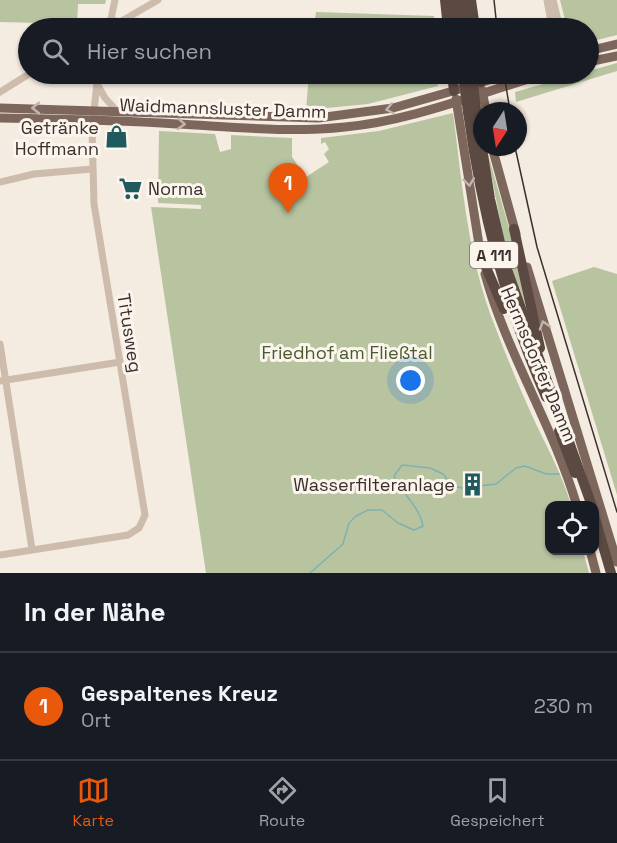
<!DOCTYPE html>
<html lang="de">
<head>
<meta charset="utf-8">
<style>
  body { margin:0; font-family:"Space Grotesk",sans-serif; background:#20242c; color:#f1f3f6 }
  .controls { position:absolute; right:18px; bottom:18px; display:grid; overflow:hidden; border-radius:12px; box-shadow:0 2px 4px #0004 }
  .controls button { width:54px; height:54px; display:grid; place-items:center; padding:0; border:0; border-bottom:2px solid #363941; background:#171b24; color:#f1f3f6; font:30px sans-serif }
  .compass { position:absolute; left:473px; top:102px; width:54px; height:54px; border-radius:50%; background:#171b24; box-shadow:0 2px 4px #0004; rotate:192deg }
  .you { position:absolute; left:411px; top:381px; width:21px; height:21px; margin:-15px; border:4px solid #fff; border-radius:50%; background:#1a73e8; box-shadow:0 0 0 9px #1a73e833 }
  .badge { display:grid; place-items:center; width:39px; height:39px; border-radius:50%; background:#ea580c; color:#fff; font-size:20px; font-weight:700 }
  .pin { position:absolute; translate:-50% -50px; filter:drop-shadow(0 2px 3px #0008) }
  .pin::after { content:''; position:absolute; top:32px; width:21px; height:18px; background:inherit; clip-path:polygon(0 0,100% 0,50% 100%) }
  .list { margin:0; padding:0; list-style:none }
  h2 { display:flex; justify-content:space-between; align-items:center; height:78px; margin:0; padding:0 24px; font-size:26px }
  h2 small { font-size:20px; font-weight:400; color:#9ea1a6 }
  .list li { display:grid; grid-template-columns:39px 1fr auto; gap:18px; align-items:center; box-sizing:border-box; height:108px; padding:0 24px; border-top:2px solid #363941 }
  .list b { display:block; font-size:22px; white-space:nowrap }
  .list p { margin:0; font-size:20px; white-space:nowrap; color:#9ea1a6 }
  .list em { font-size:20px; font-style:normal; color:#9ea1a6 }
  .icon { flex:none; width:33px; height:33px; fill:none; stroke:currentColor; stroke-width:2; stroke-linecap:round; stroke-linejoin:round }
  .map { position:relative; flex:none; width:617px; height:573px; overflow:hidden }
  .search { position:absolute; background:#171b24; box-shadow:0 2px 4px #0004; left:18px; right:18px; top:18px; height:66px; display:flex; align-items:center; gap:15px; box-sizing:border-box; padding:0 21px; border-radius:33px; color:#9ea1a6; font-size:22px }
  .sheet { height:186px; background:#171b24 }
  nav { display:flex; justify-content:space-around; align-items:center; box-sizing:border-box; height:84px; border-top:2px solid #363941; background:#171b24; font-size:16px; color:#9ea1a6 }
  nav a { display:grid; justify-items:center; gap:3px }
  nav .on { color:#ea580c }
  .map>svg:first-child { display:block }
  .green { fill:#b8c4a0 }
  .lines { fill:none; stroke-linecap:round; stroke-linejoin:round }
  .stream { stroke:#7fb0b2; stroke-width:1.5 }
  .minor { stroke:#cdbbac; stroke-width:7 }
  .major { stroke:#7d675c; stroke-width:9 }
  .highway { stroke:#5c4a42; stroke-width:10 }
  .tram { stroke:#3b302b; stroke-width:1.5 }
  .highway-bridge { stroke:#5c4a42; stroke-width:10 }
  .oneway { stroke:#c2b5ac }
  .labels { text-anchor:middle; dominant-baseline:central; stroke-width:6; stroke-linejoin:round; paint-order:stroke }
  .shield { fill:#fbf5ee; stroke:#756b66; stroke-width:1.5 }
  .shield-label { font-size:16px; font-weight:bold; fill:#3b302b }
  .street-label { font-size:18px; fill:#3b302b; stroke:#fbf5ee }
  .poi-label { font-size:18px; fill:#3b302b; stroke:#fbf5ee; text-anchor:end }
  .park-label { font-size:18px; fill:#4a5a2e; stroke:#fbf5ee }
</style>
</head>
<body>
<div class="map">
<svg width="617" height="573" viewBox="0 0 617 573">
  <rect width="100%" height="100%" fill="#f4ebe1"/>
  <g class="green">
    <path d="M0,0h106l-1,4h-27l-1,20 -77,-2z"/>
    <path d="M560,0h57v35l-28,7 -1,-14h-21z"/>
    <path d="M316,12l118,4 1,12h-121z"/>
    <path d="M617,63v8l-101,31 -1,-10z"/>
    <path d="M309,74h128l1,12 -70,18 -62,6z"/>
    <path d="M453,113c9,68 14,138 38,203 14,37 29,74 46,110 13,27 26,51 34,79l-21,1v44l33,1 6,22h-383l-55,-366 50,2v-4l-43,-2 1,-72 56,3 5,18 11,-3v-14l61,3v19l14,20 23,-15 -5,-8 5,-5 -4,-7 -4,2v-6l58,-7z"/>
    <path d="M486,147l28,99 13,70 -19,-55z"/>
    <path d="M594,267l23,7v221l-65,-214z"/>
  </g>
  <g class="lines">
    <path class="stream" d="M310,573l33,-29 6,-21 7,-7 12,-6h14l16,13 16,7 9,-4c-3,-19 -21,-32 -29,-50l8,-11 28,3 13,6 10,12 9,2 34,-4 20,-16 9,-2 21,8h13"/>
    <g class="minor">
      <path d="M547,0l5,28"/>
      <path d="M553,0l7,28"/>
      <path d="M111,20l9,2 38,-22"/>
      <path d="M109,28l6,-28"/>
      <path d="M96,82l9,16 11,12"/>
      <path d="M0,92l29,-18"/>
      <path d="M0,182l34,-8 58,-5"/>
      <path d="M0,344l32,205"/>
      <path d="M0,381l120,-19"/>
      <path d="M0,555l128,-20 11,-7 6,-13 -51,-311 -2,-75 6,-55"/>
    </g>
    <g class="major">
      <path d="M588,51l29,-7"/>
      <path d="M588,62l29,-6"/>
      <path d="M476,84l32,-10"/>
      <path d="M482,90l4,21"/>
      <path d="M456,99l25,158"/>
      <path d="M0,108l318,10 75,-10 67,-19"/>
      <path d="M0,118c59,1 118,2 177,6 56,3 112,9 168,3 70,-7 133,-34 201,-53"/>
      <path d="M492,147l24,87"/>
      <path d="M527,267l90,295"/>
      <path d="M485,274c22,80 68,151 92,232"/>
      <path d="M590,550l6,23"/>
    </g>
    <g class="highway">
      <path d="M445,0l3,28"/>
      <path d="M454,0l3,28"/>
      <path d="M462,0l4,28"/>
      <path d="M471,0l4,28"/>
      <path d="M452,74l2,17"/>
      <path d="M480,74l1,8"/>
      <path d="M476,110l14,89 15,65 87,242"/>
      <path d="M468,112c14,102 37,191 78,285"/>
      <path d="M514,229l26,119"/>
      <path d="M479,251l25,58"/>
      <path d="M559,431l16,42"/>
      <path d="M594,515l17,58"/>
    </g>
    <g class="tram">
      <path d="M494,0l3,28"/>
      <path d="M504,74l6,37"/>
      <path d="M515,147l22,100 80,265"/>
    </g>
    <g class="highway-bridge">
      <path d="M472,74l4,36"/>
      <path d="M463,75l5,37"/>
    </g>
  </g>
  <defs><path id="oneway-chevron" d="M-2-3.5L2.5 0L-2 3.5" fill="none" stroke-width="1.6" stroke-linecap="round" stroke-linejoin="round" transform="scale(1.5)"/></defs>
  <g class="oneway">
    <use href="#oneway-chevron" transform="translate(36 108) rotate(-180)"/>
    <use href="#oneway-chevron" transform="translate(390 109) rotate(168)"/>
    <use href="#oneway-chevron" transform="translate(181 124) rotate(3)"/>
    <use href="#oneway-chevron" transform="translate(469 182) rotate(83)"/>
    <use href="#oneway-chevron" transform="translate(544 325) rotate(-107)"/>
  </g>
  <defs>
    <symbol id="shop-bare" viewBox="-9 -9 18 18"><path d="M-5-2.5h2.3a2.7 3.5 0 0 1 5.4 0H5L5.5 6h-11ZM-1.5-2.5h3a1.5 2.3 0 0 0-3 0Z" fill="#1f5a5e" stroke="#fbf5ee" stroke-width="2.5" paint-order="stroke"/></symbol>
    <symbol id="supermarket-bare" viewBox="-9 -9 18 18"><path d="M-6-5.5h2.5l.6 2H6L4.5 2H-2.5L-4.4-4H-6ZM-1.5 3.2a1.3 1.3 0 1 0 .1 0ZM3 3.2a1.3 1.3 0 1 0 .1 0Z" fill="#1f5a5e" stroke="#fbf5ee" stroke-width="2.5" paint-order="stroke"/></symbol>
    <symbol id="building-bare" viewBox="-9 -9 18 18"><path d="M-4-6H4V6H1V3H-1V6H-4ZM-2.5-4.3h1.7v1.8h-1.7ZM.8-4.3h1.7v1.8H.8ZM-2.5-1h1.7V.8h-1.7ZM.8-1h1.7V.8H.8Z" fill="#1f5a5e" stroke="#fbf5ee" stroke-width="2.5" paint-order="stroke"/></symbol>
  </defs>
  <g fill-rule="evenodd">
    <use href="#shop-bare" x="100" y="120" width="33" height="33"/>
    <use href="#supermarket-bare" x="114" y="172" width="33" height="33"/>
    <use href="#building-bare" x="456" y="468" width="33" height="33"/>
  </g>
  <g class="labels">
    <rect class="shield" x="470" y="242" width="48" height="26" rx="4.5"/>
    <g class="shield-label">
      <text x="494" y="255">A 111</text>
    </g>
    <g class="street-label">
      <text transform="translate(223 108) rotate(2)">Waidmannsluster Damm</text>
      <text transform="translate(130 333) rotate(81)">Titusweg</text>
      <text transform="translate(539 364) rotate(67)">Hermsdorfer Damm</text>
    </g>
    <g class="poi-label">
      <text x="99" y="127">Getränke<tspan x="99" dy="21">Hoffmann</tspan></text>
      <text x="148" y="188" text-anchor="start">Norma</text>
      <text x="455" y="484">Wasserfilteranlage</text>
    </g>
    <g class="park-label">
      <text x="347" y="352">Friedhof am Fließtal</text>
    </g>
  </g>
</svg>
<div class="controls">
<button><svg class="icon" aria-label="locate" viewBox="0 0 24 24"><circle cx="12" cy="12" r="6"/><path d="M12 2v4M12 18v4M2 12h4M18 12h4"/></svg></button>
</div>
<svg class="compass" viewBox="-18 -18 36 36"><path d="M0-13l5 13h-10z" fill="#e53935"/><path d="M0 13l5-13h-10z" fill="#9ea1a6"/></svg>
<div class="you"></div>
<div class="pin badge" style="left:288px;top:213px">1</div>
<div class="search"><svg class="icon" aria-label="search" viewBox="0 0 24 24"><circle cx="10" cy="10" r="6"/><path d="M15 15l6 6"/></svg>Hier suchen</div>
</div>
<section class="sheet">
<h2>In der Nähe<small></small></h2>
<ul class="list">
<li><span class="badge">1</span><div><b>Gespaltenes Kreuz</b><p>Ort</p></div><em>230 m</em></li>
</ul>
</section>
<nav>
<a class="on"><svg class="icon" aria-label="map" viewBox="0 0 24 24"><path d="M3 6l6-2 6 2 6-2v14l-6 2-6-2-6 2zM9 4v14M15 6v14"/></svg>Karte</a>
<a><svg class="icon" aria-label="directions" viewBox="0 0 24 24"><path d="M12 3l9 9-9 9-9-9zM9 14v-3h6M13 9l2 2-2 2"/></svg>Route</a>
<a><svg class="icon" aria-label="saved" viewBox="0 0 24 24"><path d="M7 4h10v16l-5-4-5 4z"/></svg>Gespeichert</a>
</nav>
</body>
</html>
